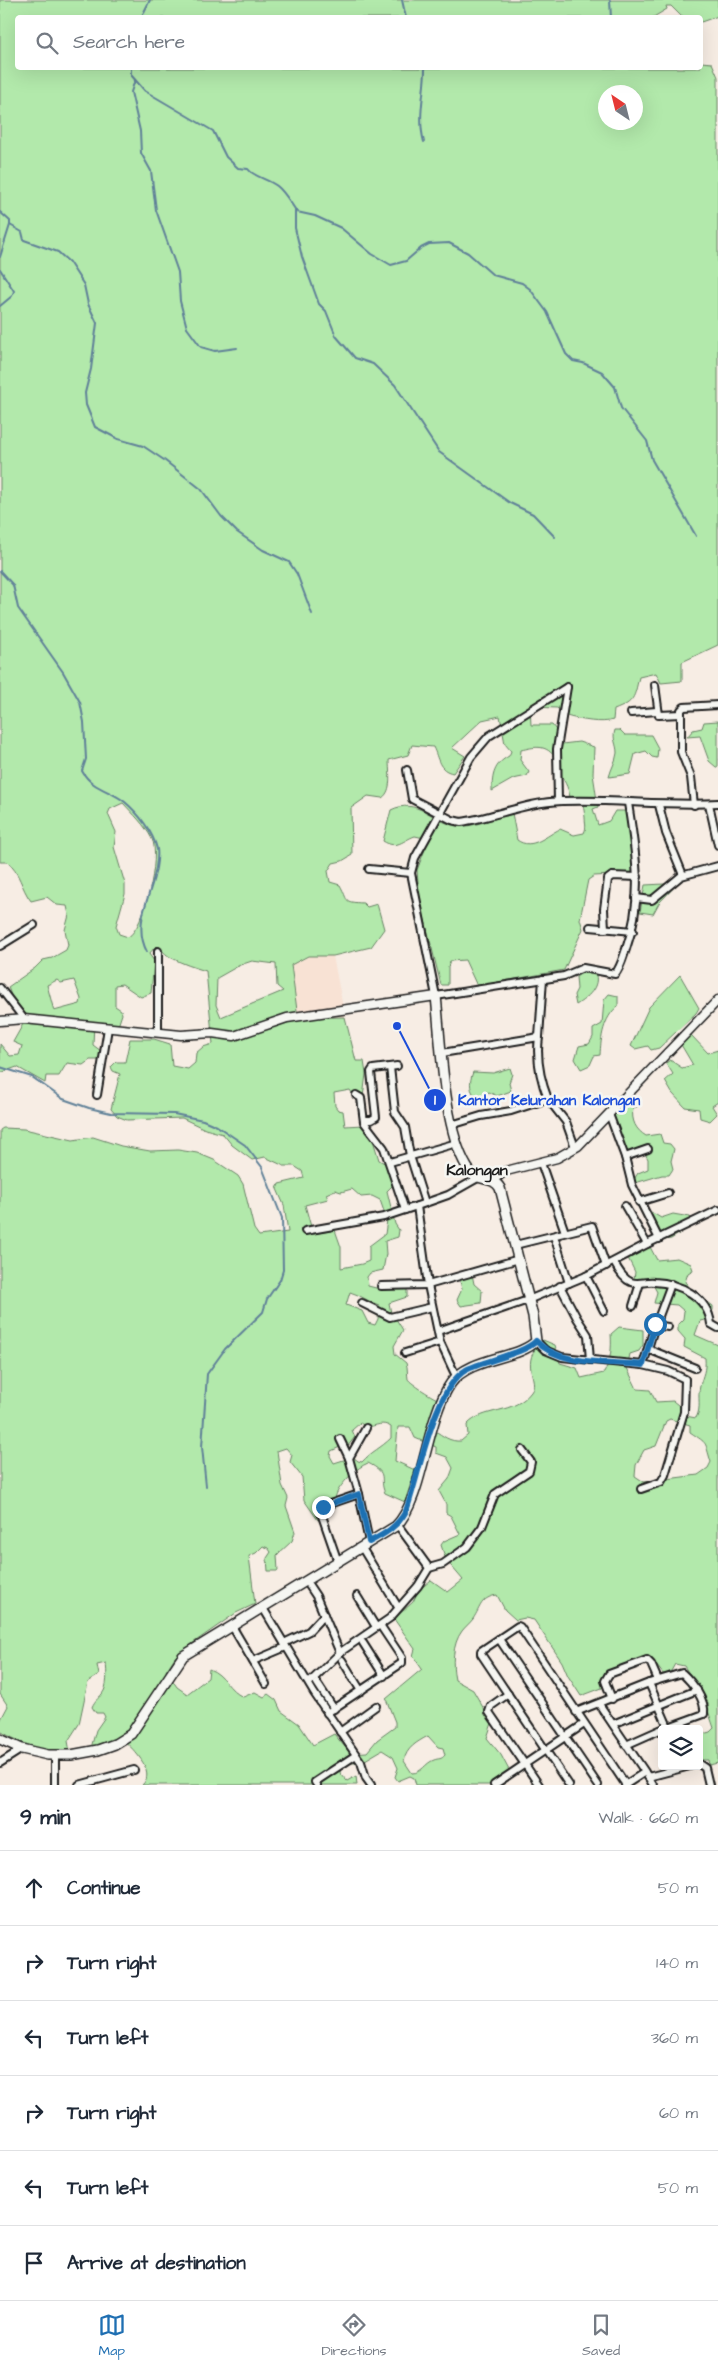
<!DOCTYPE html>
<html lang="en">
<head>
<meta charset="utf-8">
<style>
  body { margin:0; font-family:"Architects Daughter",sans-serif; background:#f2f2f3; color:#1f2937 }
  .controls { position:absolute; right:15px; bottom:15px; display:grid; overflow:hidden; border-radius:5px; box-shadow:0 5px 20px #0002 }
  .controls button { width:45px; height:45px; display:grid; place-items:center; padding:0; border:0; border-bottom:1px solid #e0e1e3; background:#fff; color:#1f2937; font:25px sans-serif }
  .compass { position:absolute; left:598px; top:85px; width:45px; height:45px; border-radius:50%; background:#fff; box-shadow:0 5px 20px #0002; rotate:325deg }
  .stop { position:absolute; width:15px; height:15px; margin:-11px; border:4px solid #1f6fb2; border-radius:50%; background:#fff }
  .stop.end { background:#1f6fb2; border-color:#fff; box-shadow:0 1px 5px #0008 }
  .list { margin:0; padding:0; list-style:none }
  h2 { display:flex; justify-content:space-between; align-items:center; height:65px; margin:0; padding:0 20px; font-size:21px }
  h2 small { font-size:16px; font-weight:400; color:#747a83 }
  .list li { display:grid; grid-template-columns:32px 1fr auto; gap:15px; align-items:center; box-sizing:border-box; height:75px; padding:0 20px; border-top:1px solid #e0e1e3 }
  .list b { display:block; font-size:19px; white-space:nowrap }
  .list em { font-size:16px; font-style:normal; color:#747a83 }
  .icon { flex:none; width:28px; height:28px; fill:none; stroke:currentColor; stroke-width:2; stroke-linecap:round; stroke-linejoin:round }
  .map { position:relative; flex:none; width:718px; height:1785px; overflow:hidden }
  .search { position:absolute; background:#fff; box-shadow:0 5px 20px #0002; left:15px; right:15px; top:15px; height:55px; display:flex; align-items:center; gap:12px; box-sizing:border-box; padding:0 18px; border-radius:5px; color:#747a83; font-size:19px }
  .sheet { height:515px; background:#fff }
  nav { display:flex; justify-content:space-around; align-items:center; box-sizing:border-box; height:70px; border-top:1px solid #e0e1e3; background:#fff; font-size:14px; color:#747a83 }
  nav a { display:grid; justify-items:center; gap:2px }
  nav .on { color:#1f6fb2 }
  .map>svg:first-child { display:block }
  .built { fill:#f8e2d4 }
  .green { fill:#b2e9ab; stroke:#678264; fill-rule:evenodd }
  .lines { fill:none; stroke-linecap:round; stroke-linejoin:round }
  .stream { stroke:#608198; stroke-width:2 }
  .minor-casing { stroke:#1c1c1c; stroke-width:10 }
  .tertiary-casing { stroke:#1c1c1c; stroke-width:11 }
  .secondary-casing { stroke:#1c1c1c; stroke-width:12 }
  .minor { stroke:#f6f6f2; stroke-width:6 }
  .tertiary { stroke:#f6f6f2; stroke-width:8 }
  .secondary { stroke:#f6f6f2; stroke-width:9 }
  .route { stroke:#1f6fb2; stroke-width:6 }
  .labels { text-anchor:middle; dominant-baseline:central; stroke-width:5; stroke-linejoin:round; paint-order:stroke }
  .quarter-label { font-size:16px; font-weight:bold; fill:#1c1c1c; stroke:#f6f6f2 }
  .leader { fill:none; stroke:#1d4ed8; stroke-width:2 }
  .callout-dot { fill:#1d4ed8; stroke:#f6f6f2; stroke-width:2 }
  .mark-label { font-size:15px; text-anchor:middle; font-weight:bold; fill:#fff }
  .callout-label { font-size:15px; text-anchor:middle; font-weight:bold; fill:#1d4ed8; stroke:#f6f6f2; stroke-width:5; stroke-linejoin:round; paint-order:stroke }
</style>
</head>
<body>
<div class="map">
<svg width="718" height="1785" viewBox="0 0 718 1785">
  <rect width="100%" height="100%" fill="#f7ede4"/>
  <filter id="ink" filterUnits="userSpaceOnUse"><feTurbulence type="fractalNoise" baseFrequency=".02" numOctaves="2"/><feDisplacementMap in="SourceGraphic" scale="10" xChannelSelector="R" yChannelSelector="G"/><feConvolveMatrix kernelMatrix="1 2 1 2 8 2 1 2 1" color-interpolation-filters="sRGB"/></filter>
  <g filter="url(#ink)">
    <path class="built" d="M308,956h25l12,61 -47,1 -7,-54z"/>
    <g class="green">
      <path d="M0,0h718v16l-17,6 -1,-4 -18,-1 -11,-11h-5l1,3 -15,9h-634v50h682l1,-6 11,1 6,14v568l-36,17v19l-21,2 -5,-10 -17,4c-5,21 -4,25 -25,33l-1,10c-11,4 -32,0 -43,-3 -5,-1 -9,-6 -13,-9l-27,-1 1,18h21l4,5v9l6,5 17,-2 15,5 -1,27 5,33 -5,2 5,16 11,-4 6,-10h12l8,58 -4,5 -37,2 -6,4 -8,39 3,10 -19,41 -87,16 -12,-26 -15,1 -2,6v18h-7l-22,-89 -2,-26 12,-31 -14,-3c-12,4 -18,14 -32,5l8,-31c26,-13 41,11 65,16 12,3 43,-9 56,-13l5,27c15,11 30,-5 43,-11l14,6 10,-2c3,-6 1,-10 1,-16 -2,-13 -1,-17 -15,-20 -2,-11 -6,-16 -11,-26 -2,-4 -2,-11 -5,-15 -9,-12 -20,-9 -33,-6l-1,10 9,12 -2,4 -14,3 -21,12c0,-16 2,-27 17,-35l2,-5 -6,-7 -5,-28 -18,4 -30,28 13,8 -12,17c-15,-3 -14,-14 -20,-26l-21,-2 -4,10 -19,5c0,12 4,31 -7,38l-14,-2 -17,12 1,47 -10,6 -9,2 -5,8 2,11 10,3c9,16 2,17 23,18l4,4 10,-3 7,25 -13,18 -38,9h-25l-17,9 7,53 47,-1 11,44h8l2,13 -3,23 -6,3 -7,-10 -16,3 1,13 3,4 5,1 2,15 18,-1 10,15 6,20 9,5 6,19 -7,7 8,33 4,6 -1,7 -13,4 1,13 -3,16 -13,3 -3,4 1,9 8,2h31v9l-18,6 3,15 4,1 7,11 -9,16 1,8 11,9c2,5 1,11 2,16 2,4 27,20 32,21l-6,30c9,6 16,12 27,11l7,-6 -1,-10c16,-18 47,-10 64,-33 10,-13 -14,-28 12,-52l12,5 5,18 17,5 4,10 23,-5c7,-13 8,-25 7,-39l8,-7 24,3v15l-4,6 -9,3 -3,14 10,21 13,1 6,12 17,-1 10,8 -3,6 16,3c6,-11 1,-20 4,-32 3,-12 6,-15 5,-28l-21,-11 1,-8 -7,-8v-7l5,-5 1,-8 -7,-6 -23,-2 3,-11 -7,-13h-16l1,-7 -7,-14 22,-11 7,13 20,-2 14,6 2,6 -5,3 -3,9 8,9 20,15v4l-8,10 -5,1 -5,14 23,10v418l-9,2 -1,-5h-9v-25l11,-3 4,-4 -12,-35 -18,-27 -9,-2 -4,7 -7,4 -15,-19 -44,16 -3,16 -21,8 -13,-20 -6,-14 -28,-42 -9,-2 -9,2 -11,-10 -8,-15c-17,3 -16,12 -24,24 -3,4 -8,8 -11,12 -10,13 -10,34 -7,49l18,10 19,33 -5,15 14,17 9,17 -20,13h-74l-2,-7 -4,-2 -12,5 -3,-4 3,-9 -5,-11 -11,-7 -22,13h-10l-9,5 -1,5 7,8 9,-5 1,9h-215c16,-14 -12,-39 -21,-47l-30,10 5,-18 9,-13 -2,-4h-7l-4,-6c3,-7 6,-8 10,-13 6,-7 5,-22 4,-31l-9,2 2,10 -11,7 -9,42 -11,17 2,11c-27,1 -47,-8 -70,-21v-10l8,-15 -8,-12v-564l3,-2 21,1 49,11 20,-3 28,9 29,5 28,-1 19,3 17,7 24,16 5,8 11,45 5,7 29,-4 -4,-27 -7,-16 2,-5 25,-6 -2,-7 -8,-5h-10l-19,-9 -13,3 -20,-15 -9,-11 -18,-5 -23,-11 -55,2 -10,-4 -6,-7 9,-35 -7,-3 -2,-4 5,-5h9l5,-23h24l16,5 2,22 16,3 7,-6 1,-10 7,-6 10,-3 -7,-73c-13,-4 -23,-7 -34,-13 -7,-3 -9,-9 -17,-11l-6,7 5,7 -3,32 -10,4 -19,-13 -7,1v21l6,4 1,4 -4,12 -24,-3 -1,22 8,6 -2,9h-9l-7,5 -16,-2 -8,13h-13l-1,7 -28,-16 -17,6v-29l10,12 9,-1 3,-9 -9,-4 9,-16 2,-14 -12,-14 -4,-11 27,-19 8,-8 9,-2 14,-8 2,-5 -3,-15 4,-15 -2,-9 -10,-1 -10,-8 -16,4c-10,-13 -11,-29 -24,-39h-7zM606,92h30v30h-30zM123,803c10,11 22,22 29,36 9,17 -8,90 -24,98l-9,-3 -3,-8 9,-32v-10l-11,-37 2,-15 -8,-18 2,-5zM252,961l24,3 1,22 6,5 -62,26 -5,-12 1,-27 23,-13zM57,980l4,3 13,-3 7,19 -1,5 -26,7 -7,-26zM352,1189l9,8 11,-1 8,4 7,20 -2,14 -16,12v15l-7,3 -21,4v-21l-6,-17 -22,4 -8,-29 23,-6 -2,-5 9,-4 6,2zM350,1292c11,3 18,10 29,13l-1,14 -3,6 -7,-2 -6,-12 -16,-6zM670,1419l20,6v7c19,13 14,8 21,30l-3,6 -10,7 -54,7 -9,-6 1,-11 8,-15 12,-4 10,-25zM360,1423l7,4c10,-1 15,-6 24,0v11c-10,10 -19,13 -29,24l-4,-1 -5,-4 -19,6 -4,-7 1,-5 9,-4h7l8,-10 -3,-7zM398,1427h12l5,11 21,9v6l11,4 6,11 -4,11 -10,12 7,13v9l5,3 9,18 -16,7 -3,4 5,15 17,20 -15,12 -17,-12 -13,11 -5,11 -19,17 21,30 -2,7 9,13 -36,30 9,23v5l-18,13 -10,12 -17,1 -16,-19 -21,11 -14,-21 -18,-13 -5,-11 -8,-6 -4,3 -9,-5 -12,5c-15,-7 -18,-22 -34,-28l-1,9 -21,16 -10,-7 -11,-16 9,-14 18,-14 43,-30 19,-9 -6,-48 7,-3 7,-7 5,2 3,4 -4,6 1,13h10l-1,-16 15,-14 3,-9 -9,-26 2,-8 -6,-13 -5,-34 9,-3 6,7 -2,7 12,15 2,23 14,20c16,-6 14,-20 21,-31 7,-10 17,-21 29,-26 22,11 10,15 17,30l20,9 10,-32 -20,-9zM428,1736l10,11 5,1 2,7c-4,5 -6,3 -11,5 -9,3 -12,13 -22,13l-8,-12c2,-13 13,-19 24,-25z"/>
      <path d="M718,721v46h-2l-7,-6 -9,-25 -13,1 6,-7 9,-2 2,-6z"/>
      <path d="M615,730h5l5,5h26l7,13 -1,10 -5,-1 -6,-6 -11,3 -5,20 -21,3c2,-8 7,-16 8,-24 0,-9 -5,-14 -2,-23z"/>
      <path d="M681,880l-22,23 -6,11 -13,-2 5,-27 19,-1z"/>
      <path d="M584,971l11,1c6,15 -8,26 -19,33l-2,-10 3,-6 -1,-12z"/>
      <path d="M680,975l19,33 -3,5 -37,35 -8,2 -3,-4 -13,3 -4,-3 18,-39z"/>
      <path d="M609,994l9,2v10c-15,12 -17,32 -18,49l-6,1 -4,9 -9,4 -6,-10 4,-13 10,-2 4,-7v-8l9,-5 2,-24z"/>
      <path d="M691,1035l17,18 10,-3v52l-6,4 5,8 -7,7 -10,-3 -1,-9 -14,-2 -13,-14 -7,-12 8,-7 -7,-11 4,-3 12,8 11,-3 -13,-22z"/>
      <path d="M510,1068l2,6 -3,9 2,8 -14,5 -8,-4 -11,7c-9,-8 -9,-16 -5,-27l20,1z"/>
      <path d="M635,1098l4,8 -6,2c-2,13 3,22 13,28l14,-2 3,9 7,1 4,5 -3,12 2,8 -4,6h-7l-27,8 -2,-2 5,-8 10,-4v-10l-5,-9 -16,4 -16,-41 18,-14z"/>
      <path d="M646,1209l15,9 12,-4 17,3 4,7 -23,15 -14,2z"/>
      <path d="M472,1274l2,10 8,7 -1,12 -20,3 -4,-6 5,-11 -3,-11z"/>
    </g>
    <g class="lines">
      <g class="stream">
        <path d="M402,0l4,18"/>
        <path d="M610,0l1,18"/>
        <path d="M141,18l9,-18"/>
        <path d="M131,68v7l14,16 68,40 13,26 12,11 10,1c6,8 20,10 29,17 8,6 14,18 20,26l18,4 26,12 31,26 19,11 15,-4 15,-13 8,-4 20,-1 19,10 25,22 29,8 8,6 17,23 19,42 7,7 10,2 19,9 13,15 6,21 26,33 5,19 44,76"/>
        <path d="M135,80l-4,12 9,39 1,22 10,18 5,39 22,62 2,29 7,27 14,19 14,4 22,-3"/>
        <path d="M424,142c-7,-25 1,-49 1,-74"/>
        <path d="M295,210v18l7,29 17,47 7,7 10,25 19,22 18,6 22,21 44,67 71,51 23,11 22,23"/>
        <path d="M0,212l10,9v4l-10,32"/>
        <path d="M10,225l12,7 2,8 34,12 11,10 15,23 4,19 9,19 -6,46 -6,24 1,12 9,22 23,12 25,7 21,14 37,29 20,27 16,16 26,18 26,12 8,12 15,40"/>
        <path d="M0,269l14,22 -2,5 -12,10"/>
        <path d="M0,571l13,14 5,23 45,64 17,30 4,20 2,37 -4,12c10,18 28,19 43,31 13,11 28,30 32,47 1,6 0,13 -1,19 -5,29 -24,55 -9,84"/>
        <path d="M0,1067l32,10 31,22 26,9 22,5 63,1 29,6 14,6 28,19 17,22 20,51 1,52 -3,10 -13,19 -4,13 -38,37 -18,25 -5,73 4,39"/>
      </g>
      <defs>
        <g id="minor">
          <path d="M655,685l4,30 22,-1"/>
          <path d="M567,687l-78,49 -18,21 -56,101 -4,15 25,123 128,-20 19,-8 32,6c6,-7 8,-17 11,-25 18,-50 10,-95 2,-146"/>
          <path d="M631,713l26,-2"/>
          <path d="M407,770l5,29 40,21 9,2c34,-5 66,-20 101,-21 52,-2 103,5 156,2"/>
          <path d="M558,801l-1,-52 10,-62"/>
          <path d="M709,804l9,41"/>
          <path d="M659,805l7,28 17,42"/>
          <path d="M694,805l-3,-28 -10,-25v-42l3,-3 34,-2"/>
          <path d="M369,869l42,4"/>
          <path d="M636,898l16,2 29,-24 37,-10"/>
          <path d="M590,927l43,4"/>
          <path d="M605,929l-1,-20 4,-30 4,-3 26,1"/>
          <path d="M0,946l34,-21"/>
          <path d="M158,951v82"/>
          <path d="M0,988l24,31"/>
          <path d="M539,1037l4,-58"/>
          <path d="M442,1053l97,-16c-3,22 1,42 9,62"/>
          <path d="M390,1067l5,45 10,15 5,29 15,47"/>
          <path d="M97,1095l11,-67"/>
          <path d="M356,1095l5,3 3,24 20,26 21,62 12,-4"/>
          <path d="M609,1114l16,43 7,28 27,54"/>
          <path d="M364,1120h7l5,-3 -5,-45 2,-3 24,-3"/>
          <path d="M451,1125l30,-9 30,-5 37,-12 18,23 9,25"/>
          <path d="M625,1157l23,-8"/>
          <path d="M390,1162l67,-19"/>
          <path d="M541,1163l24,69"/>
          <path d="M639,1202l29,-9"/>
          <path d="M625,1206l22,38"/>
          <path d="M305,1231l79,-14 21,-7"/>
          <path d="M554,1236l15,47"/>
          <path d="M515,1245l77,-19 14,40"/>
          <path d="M614,1262c4,8 9,17 17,20 7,3 15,-1 23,0 26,1 54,15 57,42l7,4"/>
          <path d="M586,1276l18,35"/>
          <path d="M381,1286l47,-1 -11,-79 31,-11 30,-17"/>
          <path d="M560,1286l17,32 11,17 2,25"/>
          <path d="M362,1303l28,14 42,-10"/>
          <path d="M633,1306l7,-23"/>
          <path d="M656,1324l15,-40"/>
          <path d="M438,1331l90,-31 58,-24 61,-32 71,-34"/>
          <path d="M536,1341l9,9 17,7 81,8 25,6 17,8 -1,33 -19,63 -4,7 -20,7"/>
          <path d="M648,1349l47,19"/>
          <path d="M405,1353l35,-11"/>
          <path d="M643,1365l12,-40 13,2"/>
          <path d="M456,1376l-16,-34 -12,-57 91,-26"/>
          <path d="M366,1428l-17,30 10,36 10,48"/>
          <path d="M340,1439l9,19"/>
          <path d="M362,1548l36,59"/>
          <path d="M338,1562l-18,-52 4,-4 35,-12"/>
          <path d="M429,1568l14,-4 24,-17 15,-20 13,-33 34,-23 2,-9 -9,-12"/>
          <path d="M306,1581l10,15 24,57"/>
          <path d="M357,1596l19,31"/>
          <path d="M263,1608l51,85 47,69 5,16 5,7"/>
          <path d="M232,1626l34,58"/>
          <path d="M499,1639l99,146"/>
          <path d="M284,1643l25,-12 15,-16"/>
          <path d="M363,1643l21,33"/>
          <path d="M342,1660l19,31"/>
          <path d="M253,1661l33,-14"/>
          <path d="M309,1683l33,-32 48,-33 28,-32 11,-18 -32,-44"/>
          <path d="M317,1683l17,26"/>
          <path d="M649,1683l20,46"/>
          <path d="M508,1694l-17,12 -2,6 50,73"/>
          <path d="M612,1699l-7,-18 4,-7 38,-14 4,4 7,16"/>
          <path d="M599,1704l46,68 -20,13"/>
          <path d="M576,1712l73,-29 33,-10c10,9 24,27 22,41l-41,15"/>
          <path d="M327,1713l75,-50v-5l-20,-30"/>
          <path d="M613,1724l84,-34"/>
          <path d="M340,1732l36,-26"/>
          <path d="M626,1745l36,-16"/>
          <path d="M0,1763l22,-14"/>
          <path d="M699,1764l6,4 4,17"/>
          <path d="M647,1775l6,10"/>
          <path d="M648,1777l42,-11"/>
          <path d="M55,1785v-30"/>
          <path d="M79,1785l55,-15"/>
          <path d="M317,1785l-2,-3 41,-27"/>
          <path d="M494,1785l90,-61"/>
          <path d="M569,1785l-88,-131v-3l37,-25 2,1 106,158"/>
        </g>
        <g id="tertiary">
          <path d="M0,1021l24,-2 157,16 31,-2 22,3 53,-18 149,-22"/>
          <path d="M492,1180l14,-9 51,-13 21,-12 140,-146"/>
        </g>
        <path id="secondary" d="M0,1739l22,10 26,6h23l27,-5 17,-6 16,-10 52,-78 213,-130c28,-28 29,-106 55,-143 18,-26 69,-24 85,-42l-3,-25 -33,-128c-8,-14 -24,-4 -33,-21 -24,-40 -26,-124 -31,-171"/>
      </defs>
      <use href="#minor" class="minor-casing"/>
      <use href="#tertiary" class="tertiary-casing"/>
      <use href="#secondary" class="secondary-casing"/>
      <use href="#minor" class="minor"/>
      <use href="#tertiary" class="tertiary"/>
      <use href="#secondary" class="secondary"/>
    </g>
  </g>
  <g class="lines" filter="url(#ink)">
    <path class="route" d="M323,1507l36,-13 10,48c16,-8 28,-15 37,-31 13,-36 28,-123 60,-141 17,-9 60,-17 70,-29 25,26 73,20 107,24l12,-41"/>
  </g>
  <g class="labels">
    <g class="quarter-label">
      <text x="477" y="1170">Kalongan</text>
    </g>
  </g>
  <path class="leader" d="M397 1026L435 1100"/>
  <g class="callout-dot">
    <circle cx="397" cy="1026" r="5"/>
    <circle cx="435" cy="1100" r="12"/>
  </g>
  <g class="mark-label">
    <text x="435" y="1105">1</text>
  </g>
  <g class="callout-label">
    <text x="549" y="1105">Kantor Kelurahan Kalongan</text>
  </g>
</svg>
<div class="controls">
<button><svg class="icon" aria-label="layers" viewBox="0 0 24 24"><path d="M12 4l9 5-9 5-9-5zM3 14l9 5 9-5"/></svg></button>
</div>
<svg class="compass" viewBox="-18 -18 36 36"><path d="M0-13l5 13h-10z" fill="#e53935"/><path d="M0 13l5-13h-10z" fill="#747a83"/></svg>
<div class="stop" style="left:655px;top:1324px"></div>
<div class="stop end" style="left:323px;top:1507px"></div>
<div class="search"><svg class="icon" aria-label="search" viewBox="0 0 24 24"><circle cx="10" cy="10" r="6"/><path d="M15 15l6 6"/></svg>Search here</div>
</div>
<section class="sheet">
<h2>9 min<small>Walk · 660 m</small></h2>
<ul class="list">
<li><svg class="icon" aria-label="ahead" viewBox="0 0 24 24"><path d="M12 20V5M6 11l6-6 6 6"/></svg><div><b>Continue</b></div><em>50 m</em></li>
<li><svg class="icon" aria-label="right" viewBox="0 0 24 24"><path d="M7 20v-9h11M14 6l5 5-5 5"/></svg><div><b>Turn right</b></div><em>140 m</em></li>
<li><svg class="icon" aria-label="left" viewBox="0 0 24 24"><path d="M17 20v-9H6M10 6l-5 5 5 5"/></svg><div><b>Turn left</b></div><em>360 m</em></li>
<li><svg class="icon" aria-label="right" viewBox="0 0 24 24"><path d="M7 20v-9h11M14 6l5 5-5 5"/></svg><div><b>Turn right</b></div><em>60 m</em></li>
<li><svg class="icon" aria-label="left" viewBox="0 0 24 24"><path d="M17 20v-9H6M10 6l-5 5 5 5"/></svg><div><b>Turn left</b></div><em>50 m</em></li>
<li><svg class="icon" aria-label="arrive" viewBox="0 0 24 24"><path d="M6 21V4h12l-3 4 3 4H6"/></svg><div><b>Arrive at destination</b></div></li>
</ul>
</section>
<nav>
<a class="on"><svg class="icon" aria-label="map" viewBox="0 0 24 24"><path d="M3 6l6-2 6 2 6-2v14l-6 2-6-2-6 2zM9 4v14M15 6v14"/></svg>Map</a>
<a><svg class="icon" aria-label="directions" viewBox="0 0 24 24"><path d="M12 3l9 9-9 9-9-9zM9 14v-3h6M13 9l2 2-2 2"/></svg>Directions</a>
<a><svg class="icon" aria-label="saved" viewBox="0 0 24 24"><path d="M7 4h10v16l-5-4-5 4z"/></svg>Saved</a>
</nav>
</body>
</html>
